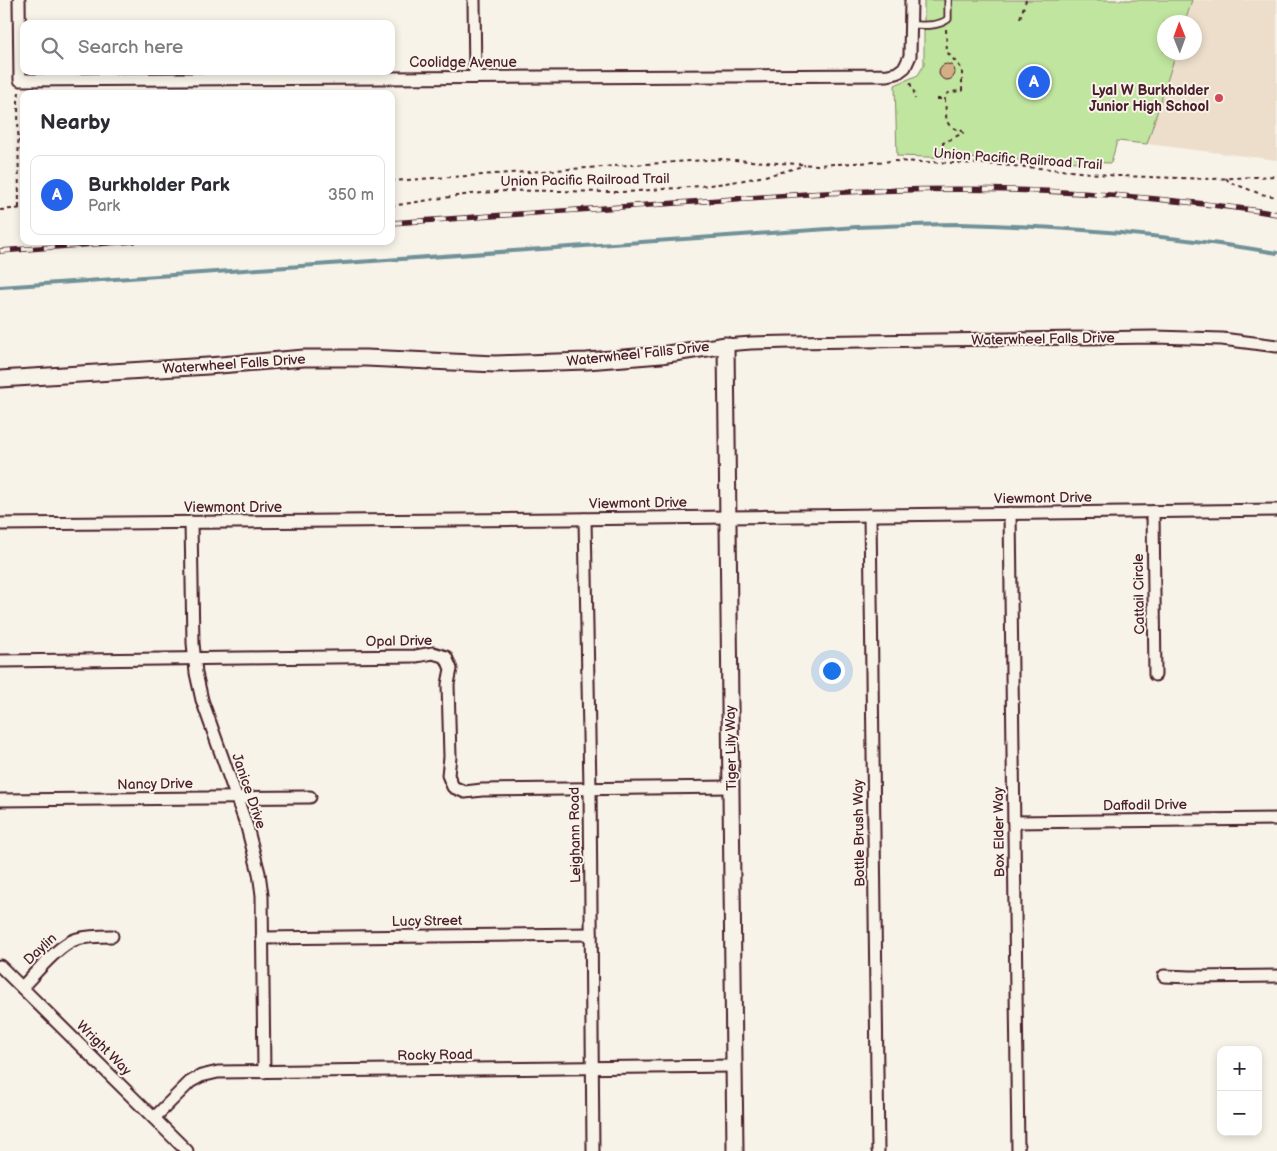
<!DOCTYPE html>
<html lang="en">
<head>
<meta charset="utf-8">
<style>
  body { margin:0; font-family:"Balsamiq Sans",sans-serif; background:#f7f7f7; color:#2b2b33 }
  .controls { position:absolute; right:15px; bottom:15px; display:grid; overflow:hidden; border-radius:10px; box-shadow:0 2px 8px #0003 }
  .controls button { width:45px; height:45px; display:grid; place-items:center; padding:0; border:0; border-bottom:1px solid #e1e1e2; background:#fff; color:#2b2b33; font:25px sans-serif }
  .compass { position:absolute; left:1157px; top:15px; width:45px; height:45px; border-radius:50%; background:#fff; box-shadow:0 2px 8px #0003; rotate:359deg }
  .you { position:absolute; left:831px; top:670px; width:18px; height:18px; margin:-12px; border:4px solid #fff; border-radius:50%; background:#1a73e8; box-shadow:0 0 0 8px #1a73e833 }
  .badge { display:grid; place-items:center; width:32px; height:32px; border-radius:50%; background:#2563eb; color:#fff; font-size:16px; font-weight:700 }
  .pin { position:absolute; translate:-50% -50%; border:2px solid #fff; box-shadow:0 1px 5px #0006 }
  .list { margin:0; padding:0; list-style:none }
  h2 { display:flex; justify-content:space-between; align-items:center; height:65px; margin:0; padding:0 20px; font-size:21px }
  h2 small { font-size:16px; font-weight:400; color:#7c7c81 }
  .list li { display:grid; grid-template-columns:32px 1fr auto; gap:15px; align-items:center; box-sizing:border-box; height:80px; margin:0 10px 10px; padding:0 10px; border:1px solid #e1e1e2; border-radius:10px }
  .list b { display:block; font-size:19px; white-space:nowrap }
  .list p { margin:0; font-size:16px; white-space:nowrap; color:#7c7c81 }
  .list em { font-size:16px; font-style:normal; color:#7c7c81 }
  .icon { flex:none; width:28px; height:28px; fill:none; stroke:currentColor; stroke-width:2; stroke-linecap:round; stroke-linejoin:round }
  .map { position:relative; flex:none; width:1277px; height:1151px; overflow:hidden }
  .search { position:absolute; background:#fff; box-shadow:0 2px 8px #0003; left:20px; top:20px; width:375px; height:55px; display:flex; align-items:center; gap:12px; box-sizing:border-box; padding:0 18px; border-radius:10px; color:#7c7c81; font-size:19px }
  .panel { position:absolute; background:#fff; box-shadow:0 2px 8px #0003; left:20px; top:90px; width:375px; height:155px; border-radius:10px }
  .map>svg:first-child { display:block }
  .built { fill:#ecdecb }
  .green { fill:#c0e59f; stroke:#858265 }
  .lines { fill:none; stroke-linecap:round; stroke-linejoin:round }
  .stream { stroke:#719199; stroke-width:4 }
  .building { fill:#d4ae86; stroke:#4a1f2b }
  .lane-casing { stroke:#4a1f2b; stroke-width:9 }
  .street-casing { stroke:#4a1f2b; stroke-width:15 }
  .secondary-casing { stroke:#4a1f2b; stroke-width:19 }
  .path { stroke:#4a1f2b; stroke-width:2; stroke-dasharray:4 4; stroke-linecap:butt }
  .lane { stroke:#f7f3e8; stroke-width:5.5 }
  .street { stroke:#f7f3e8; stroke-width:11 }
  .secondary { stroke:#f7f3e8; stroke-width:15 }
  .rail-casing { stroke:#4a1f2b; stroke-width:5.5 }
  .rail { stroke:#f7f3e8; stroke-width:4; stroke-dasharray:11; stroke-linecap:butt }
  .poi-dot { fill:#d1495b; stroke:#f7f3e8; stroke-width:2 }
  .labels { text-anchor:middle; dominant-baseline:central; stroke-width:4; stroke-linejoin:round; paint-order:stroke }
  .street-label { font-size:14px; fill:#4a1f2b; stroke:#f7f3e8 }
  .poi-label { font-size:14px; font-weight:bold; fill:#4a1f2b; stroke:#f7f3e8; text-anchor:end }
</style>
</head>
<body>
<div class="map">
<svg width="1277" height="1151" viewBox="0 0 1277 1151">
  <rect width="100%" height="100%" fill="#f7f3e8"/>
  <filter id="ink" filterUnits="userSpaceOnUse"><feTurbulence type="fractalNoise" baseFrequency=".02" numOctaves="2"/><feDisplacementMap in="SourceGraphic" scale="10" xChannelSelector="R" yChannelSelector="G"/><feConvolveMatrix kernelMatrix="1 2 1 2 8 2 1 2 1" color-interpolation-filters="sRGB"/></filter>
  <g filter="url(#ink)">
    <path class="built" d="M1192,0h85v160l-130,-16 29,-91 18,-1v-30h-9z"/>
    <path class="green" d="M924,0h268l-7,22h-21v30l12,1 -29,91 -30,-3 -6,22 -214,-7 -2,-71 23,-10 6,-10z"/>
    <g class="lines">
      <path class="stream" d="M0,287l857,-60c34,-1 69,-3 103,-3 106,3 212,11 317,29"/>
    </g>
    <circle class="building" cx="947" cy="72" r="8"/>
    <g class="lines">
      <defs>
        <path id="lane" d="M911,25c12,0 27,2 37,-6v-19"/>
        <g id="street">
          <path d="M19,0l1,80 868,-5 9,-2 8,-6 5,-11 1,-56"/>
          <path d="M474,0l1,77"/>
          <path d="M726,345l25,-2 40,-1 364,-5 67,2 55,7"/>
          <path d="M1153,512l2,163"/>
          <path d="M1010,513l8,638"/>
          <path d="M870,515l8,636"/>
          <path d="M585,519l5,270 3,362"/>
          <path d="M191,522l2,121 3,30 6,27 45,127 12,46 3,22 2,177"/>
          <path d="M0,524l567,-5 710,-9"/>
          <path d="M0,661l416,-5 17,-3 13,4 5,12 -3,15 2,73 -2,18 5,12 12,5 17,-2 249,-3"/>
          <path d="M0,800l310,-3"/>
          <path d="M1014,822l263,-3"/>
          <path d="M262,938l329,-4"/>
          <path d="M0,966l187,185"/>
          <path d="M1164,976l27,1 86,-1"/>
          <path d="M22,987c13,-13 37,-43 55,-48 12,-3 23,-3 35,-3"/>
          <path d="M154,1118l36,-36 11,-6 17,-4 516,-6"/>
        </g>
        <path id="secondary" d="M0,379l208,-13 96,-8h62l129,6 92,-3 74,-6 65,-10 9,806"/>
      </defs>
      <use href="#lane" class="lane-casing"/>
      <use href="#street" class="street-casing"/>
      <use href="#secondary" class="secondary-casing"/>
      <g class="path">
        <path d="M1020,18l6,-18"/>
        <path d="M946,29l1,23 15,17v22c-19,1 -18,3 -16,20 0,4 0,9 2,12 2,5 10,6 14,8l1,2 -20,10v13l22,1v6"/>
        <path d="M910,83l4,9 1,7"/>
        <path d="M19,92l-1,9 1,107"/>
        <path d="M937,99h8"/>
        <path d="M1226,178l3,4 32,12 16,3"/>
        <path d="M391,181l330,-22 58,4 38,2 77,-4 93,3 64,5 67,7 94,3 65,-3"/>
        <path d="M391,206c39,-6 78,-13 117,-15 37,-1 73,1 110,1 15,0 30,-2 45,-3 48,-3 97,-9 142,-24"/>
        <path d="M0,210l24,-2"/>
      </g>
      <use href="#lane" class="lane"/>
      <use href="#street" class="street"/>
      <use href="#secondary" class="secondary"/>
      <defs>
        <g id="rail">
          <path d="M391,223l416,-29c116,-7 233,-7 349,5 41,4 81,8 121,15"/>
          <path d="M0,251l134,-10"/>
        </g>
      </defs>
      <use href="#rail" class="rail-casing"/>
      <use href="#rail" class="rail"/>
    </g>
  </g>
  <circle class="poi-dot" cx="1219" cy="98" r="5"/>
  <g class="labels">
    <g class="street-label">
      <text x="463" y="62">Coolidge Avenue</text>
      <text transform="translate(1018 159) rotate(4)">Union Pacific Railroad Trail</text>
      <text transform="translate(585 180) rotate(-1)">Union Pacific Railroad Trail</text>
      <text transform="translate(1043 339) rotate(-1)">Waterwheel Falls Drive</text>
      <text transform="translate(638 354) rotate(-6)">Waterwheel Falls Drive</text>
      <text transform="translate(234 364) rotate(-4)">Waterwheel Falls Drive</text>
      <text transform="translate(1043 498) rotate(-1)">Viewmont Drive</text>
      <text transform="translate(638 503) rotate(-1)">Viewmont Drive</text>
      <text x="233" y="507">Viewmont Drive</text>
      <text transform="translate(1139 594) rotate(-91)">Cattail Circle</text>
      <text transform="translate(399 641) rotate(-1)">Opal Drive</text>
      <text transform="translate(731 748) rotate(-91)">Tiger Lily Way</text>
      <text transform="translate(155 784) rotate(-1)">Nancy Drive</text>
      <text transform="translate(249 791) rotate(71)">Janice Drive</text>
      <text transform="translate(1145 805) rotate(-1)">Daffodil Drive</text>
      <text transform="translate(999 832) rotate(-91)">Box Elder Way</text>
      <text transform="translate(859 833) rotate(-91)">Bottle Brush Way</text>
      <text transform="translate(575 835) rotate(-91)">Leighann Road</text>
      <text transform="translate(427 921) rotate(-1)">Lucy Street</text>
      <text transform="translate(40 949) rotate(-43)">Daylin</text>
      <text transform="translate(104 1048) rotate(45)">Wright Way</text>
      <text transform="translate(435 1055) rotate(-1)">Rocky Road</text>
    </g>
    <g class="poi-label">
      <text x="1209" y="90">Lyal W Burkholder<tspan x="1209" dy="16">Junior High School</tspan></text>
    </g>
  </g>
</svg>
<div class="controls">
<button>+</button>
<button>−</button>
</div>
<svg class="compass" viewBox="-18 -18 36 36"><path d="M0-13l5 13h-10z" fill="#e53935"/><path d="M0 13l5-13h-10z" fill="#7c7c81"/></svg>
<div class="you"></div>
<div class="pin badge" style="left:1034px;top:82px">A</div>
<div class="search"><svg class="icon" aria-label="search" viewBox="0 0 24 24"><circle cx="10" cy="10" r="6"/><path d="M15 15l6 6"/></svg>Search here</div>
<section class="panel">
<h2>Nearby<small></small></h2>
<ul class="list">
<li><span class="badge">A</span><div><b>Burkholder Park</b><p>Park</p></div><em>350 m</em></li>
</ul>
</section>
</div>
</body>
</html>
